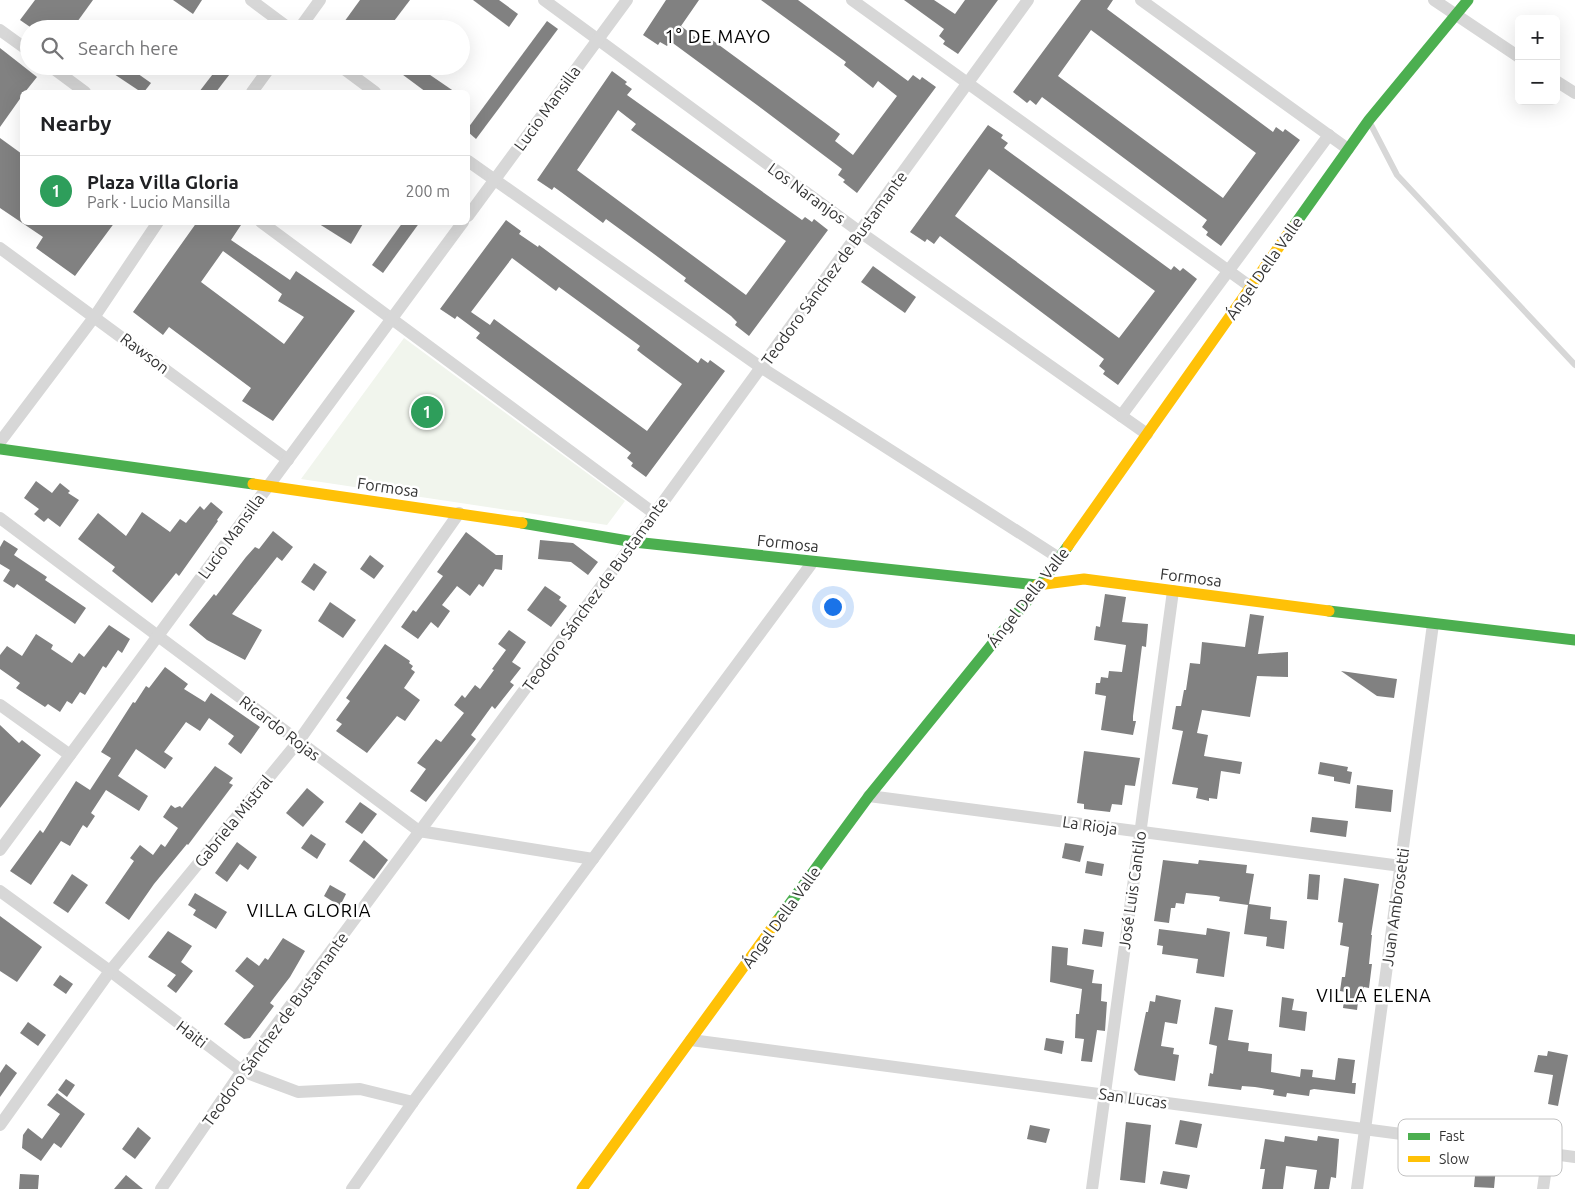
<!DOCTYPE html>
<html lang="en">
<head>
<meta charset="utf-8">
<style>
  body { margin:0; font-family:Ubuntu,sans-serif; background:#f2f2f2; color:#202124 }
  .controls { position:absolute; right:15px; top:15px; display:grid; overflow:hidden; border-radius:8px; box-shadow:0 5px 20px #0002 }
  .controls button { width:45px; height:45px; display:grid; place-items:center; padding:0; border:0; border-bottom:1px solid #e0e0e0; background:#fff; color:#202124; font:25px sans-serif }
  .you { position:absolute; left:832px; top:606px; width:18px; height:18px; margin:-12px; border:4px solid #fff; border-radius:50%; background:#1a73e8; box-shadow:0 0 0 8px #1a73e833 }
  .badge { display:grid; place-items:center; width:32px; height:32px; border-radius:50%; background:#7a7a7a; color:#fff; font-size:16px; font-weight:700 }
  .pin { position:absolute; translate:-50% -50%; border:2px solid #fff; box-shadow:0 1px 5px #0006 }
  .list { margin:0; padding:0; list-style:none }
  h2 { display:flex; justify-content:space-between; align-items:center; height:65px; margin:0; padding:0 20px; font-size:21px }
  h2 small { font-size:16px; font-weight:400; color:#757577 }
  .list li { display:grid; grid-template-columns:32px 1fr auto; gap:15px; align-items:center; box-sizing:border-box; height:70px; padding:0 20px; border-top:1px solid #e0e0e0 }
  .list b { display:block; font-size:19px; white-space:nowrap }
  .list p { margin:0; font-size:16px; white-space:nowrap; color:#757577 }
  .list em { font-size:16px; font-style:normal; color:#757577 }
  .icon { flex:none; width:28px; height:28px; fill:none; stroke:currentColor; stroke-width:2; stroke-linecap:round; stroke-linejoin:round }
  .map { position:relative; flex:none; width:1575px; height:1189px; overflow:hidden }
  .search { position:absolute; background:#fff; box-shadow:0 5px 20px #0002; left:20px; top:20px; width:450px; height:55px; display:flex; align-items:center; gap:12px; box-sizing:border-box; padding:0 18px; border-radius:28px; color:#757577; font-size:19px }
  .panel { position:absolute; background:#fff; box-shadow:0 5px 20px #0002; left:20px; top:90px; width:450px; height:135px; border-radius:8px }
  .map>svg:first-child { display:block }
  .green { fill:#f1f5ed }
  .building { fill:#818181; fill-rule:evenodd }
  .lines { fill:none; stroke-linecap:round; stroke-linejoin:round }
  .lane { stroke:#d7d7d7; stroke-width:6 }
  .street { stroke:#d7d7d7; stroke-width:12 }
  .fast { stroke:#4caf50; stroke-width:11 }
  .slow { stroke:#ffc107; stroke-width:11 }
  .labels { text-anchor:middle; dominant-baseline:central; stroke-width:5; stroke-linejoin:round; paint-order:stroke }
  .street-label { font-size:16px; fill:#333; stroke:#fff }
  .neighbourhood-label { font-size:18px; letter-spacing:1px; fill:#000; stroke:#fff }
  .key { fill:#fff; stroke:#c2c2c2; stroke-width:1 }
  .key-label { font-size:14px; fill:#333 }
</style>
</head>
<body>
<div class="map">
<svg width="1575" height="1189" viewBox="0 0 1575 1189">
  <rect width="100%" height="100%" fill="#fff"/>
  <path class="green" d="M404,338l221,163 -18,24 -306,-46z"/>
  <g class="building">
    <path d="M35,0h58l-21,29h-39l-13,-9z"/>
    <path d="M173,0h29l-9,14z"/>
    <path d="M360,0h50l-22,29h-49z"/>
    <path d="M473,0h26l19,14 -9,13z"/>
    <path d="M666,0h33l-18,26 18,14 5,-6 71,52 65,48 -5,7 18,14 44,-59 -19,-15 -5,7 -29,-23 2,-3 -85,-62h37l110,81 5,-6 7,5 2,-3 14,10 -79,106 -14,-11 2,-2 -7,-5 4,-6 -85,-64 -87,-64 -3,5 -7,-4 -2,3 -15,-10z"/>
    <path d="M904,0h30l21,14 10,-14h33l-40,54 -15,-10 2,-3 -6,-5 5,-7z"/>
    <path d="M1081,0h32l-6,9 27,20 139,103 3,-5 7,5 2,-3 15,11 -79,106 -15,-11 2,-3 -6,-5 5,-7 -165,-123 -6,8 -6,-5 -3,3 -14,-11zM1091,30l165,123 -33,45 -165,-122z"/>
    <path d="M547,21l11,8 -82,110 -8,-7v-4z"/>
    <path d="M0,48l37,29 -12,15h-3v4l-22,31z"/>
    <path d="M102,66h25l24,17 -7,9h-3z"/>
    <path d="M219,66h17l-20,26h-17z"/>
    <path d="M391,66h26l38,26h-29z"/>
    <path d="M612,71l15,11 -2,2 7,5 -5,6 175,125 3,-3 7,5 2,-3 14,11 -79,106 -14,-11 2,-3 -6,-6 -47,-35 2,-3 -32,-24 -48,-35 -3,4 -42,-31 -7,-5 -2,3 -15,-10zM618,110l18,14 -5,6 155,111 -40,54 -169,-125z"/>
    <path d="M988,125l15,10 -2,3 7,5 -4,5 26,19 141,103 3,-4 6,5 3,-3 14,11 -79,106 -15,-11 2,-3 -6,-5 5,-7 -164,-123 -6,8 -7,-5 -2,3 -15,-10zM989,169l166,122 -36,47 -164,-122z"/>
    <path d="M0,138l22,16v68h93l-40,54 -39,-28 7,-11 -43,-29z"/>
    <path d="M506,220l15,11 -2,3 19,13 1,-2 159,118 3,-5 7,5 2,-3 15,11 -79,106 -15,-11 2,-3 -6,-5 4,-5 -155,-115 4,-5 -23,-17 -2,3 -15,-10zM512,258l44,33 3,-4 48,35 33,24 -3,4 5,4 40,30 -35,47 -153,-112 -4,6 -19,-13z"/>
    <path d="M197,222h46l-12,18 59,40 6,-9 59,40 -82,110 -31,-20 9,-13 -82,-61 -6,8 -30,-23zM223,251l59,43 -4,7 26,16 -20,27 -83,-62z"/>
    <path d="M316,222h48l-13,22z"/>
    <path d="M403,222h17l-37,51 -11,-8z"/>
    <path d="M873,266l43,31 -11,16 -44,-31z"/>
    <path d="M36,481l16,12 8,-10 10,8 -2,2 11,7 -19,27 -12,-9 -4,4 -10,-8 5,-5 -15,-11z"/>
    <path d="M211,502l12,10 -6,8 1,1 -39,55 -3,-3 -24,30 -40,-32 3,-4 -37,-28 20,-26 28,23 16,-24 28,20 10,-13 6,4 14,-17 4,4z"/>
    <path d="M273,531l20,16 -11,14 -5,-4 -45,57 30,16 -17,30 -38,-20 -18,-15 25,-31 2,2 30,-39 9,-10 4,2z"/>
    <path d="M466,532l30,23h7l-1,15 -7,-1 -12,18 -4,-3 -9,12 -13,-10 -15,19 8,6 -12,17 -7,-6 -13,17 -17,-12 12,-17 3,2 27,-36 -6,-4z"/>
    <path d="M4,540l14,9 -4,6 33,22 -2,3 41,28 -11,16 -58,-40 -3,4 -11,-7 7,-11 -10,-6v-17z"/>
    <path d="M540,540l33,3 25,19 -10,13 -17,-13 -33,-3z"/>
    <path d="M370,555l14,11 -10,13 -14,-10z"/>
    <path d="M314,563l13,9 -13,19 -13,-9z"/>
    <path d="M545,586l16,11 -2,3 8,6 -16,21 -24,-17z"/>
    <path d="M1105,594l21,3 -4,25 26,2 -2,23 -4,-1 -9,70v5h3l-3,14 -32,-5 5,-34 -11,-2 1,-11h4l1,-6 7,1 1,-7 13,1 4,-27 -32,-5 2,-14 4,1z"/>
    <path d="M330,602l26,18 -13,18 -25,-17z"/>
    <path d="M1250,614l14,2 -6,38 30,-2v25l-31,-1 -7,41 -48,-7 -5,23 11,2 -4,21 38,6 -2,12 -19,-3 -4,28 -8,-1v3l-13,-3 2,-10 -26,-4 11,-53 -11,-2 4,-23h5l3,-16h2l4,-27 10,1 2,-22 43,5z"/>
    <path d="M109,625l21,14 -8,14 -4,-3 -12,18 -3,-2 -18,29 -5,-3 -8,12 -5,-3 -7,11 -12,-8 -3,3 -29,-19 4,-5 -20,-14v-14l7,-9 15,10 14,-22 17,11 -2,4 21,14 7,-10 5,4z"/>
    <path d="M509,630l17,12 -14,20 9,6 -11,14 4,3 -19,24 -3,-3 -21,29 5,4 -50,63 -16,-11 16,-22 -9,-6 19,-24 5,3 23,-29 -10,-8 8,-10 3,3 10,-13 5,4 14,-19 -2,-1 14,-19 -8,-6z"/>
    <path d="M385,644l25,17 -1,2 4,3 -2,3 4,3 -11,16 16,12 -15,21 -8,-5 -30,37 -31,-22 6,-7 -6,-4 14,-19 -4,-3z"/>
    <path d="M165,667l23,17 -4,5 21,13 6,-9 49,34 -19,27 -13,-10 6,-8 -25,-18 -9,13 -14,-9 -22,30 9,6 -8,11 -29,-20 -18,27 30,20 -9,15 -33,-21 -15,23 4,3 -8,12 -4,-3 -13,21 -9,-5 -30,44 -21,-14 30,-41 3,3 33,-52 14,9 21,-32 -10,-6 32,-50 2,1 11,-17 3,2z"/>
    <path d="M1341,671l56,8 -3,19 -17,-2z"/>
    <path d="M0,725l19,18 3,-3 19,15 -41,53z"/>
    <path d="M1084,751l56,7 -5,28 -10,-1 -3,20 -10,-1 -2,8 -26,-3v-5l-7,-1z"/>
    <path d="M1320,762l28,5 -1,4 5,1 -2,12 -16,-3v-4l-16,-3z"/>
    <path d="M215,766l18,12 -4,5 4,2 -45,60 -1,-1 -33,40 -25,36 -24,-17 29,-42 -4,-3 10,-13 13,10 8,-11 4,3 13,-19 -15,-11 8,-12 4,3 5,-2 2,2z"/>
    <path d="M1357,785l36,5 -2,22 -36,-4z"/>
    <path d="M307,788l17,14 -21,25 -17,-14z"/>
    <path d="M360,802l17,12 -15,20 -17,-12z"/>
    <path d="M1312,817l36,4 -2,16 -36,-5z"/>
    <path d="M311,834l15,10 -9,15 -16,-11z"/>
    <path d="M364,840l24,20 -14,19 -25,-18z"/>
    <path d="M237,842l20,15 -9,13 -8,-6 -13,18 -12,-9z"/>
    <path d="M1065,843l19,3 -4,16 -18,-4z"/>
    <path d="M1163,860l35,4 1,-4 48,5 -1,8 8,1 -5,30 22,3 -1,12 17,2 -3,28 -18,-3 1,-9 -23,-3 4,-29 -29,-4 1,-4 -4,-1 -30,-3 -2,11 -8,-1 -1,5h-4l-2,15 -15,-2z"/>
    <path d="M1087,861l17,3 -2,12 -17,-3z"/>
    <path d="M72,874l16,11 -20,28 -15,-10z"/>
    <path d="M1309,874l11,1 -2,25 -11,-1z"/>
    <path d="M1344,878l35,6 -8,51h1l-3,29h3l-3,24 -5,-1 -2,15h-4l-1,8 -14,-2 2,-16 -5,-1 2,-14h3l4,-30 -9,-2 3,-22 -5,-1z"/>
    <path d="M330,885l16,9 -6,12 -16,-10z"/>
    <path d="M195,893l32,19 -11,17 -23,-14 3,-5 -8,-5z"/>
    <path d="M0,916l42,31 -25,35 -17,-11z"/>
    <path d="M1207,928l23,4 -6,45 -28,-4 2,-14 -36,-5 1,-8 -6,-1 2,-16 47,6z"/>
    <path d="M1084,929l20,3 -2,15 -20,-3z"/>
    <path d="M168,931l24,15 -11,16 12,9 -17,22 -9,-7 9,-11 -28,-18z"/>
    <path d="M283,938l22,13 -15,26 -20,26 4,3 -24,32 -6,1 -20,-15 30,-38 -19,-15 12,-14 12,9 6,-8 3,2z"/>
    <path d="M1052,946l16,2 -1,17 27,5 -2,13 10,1 -1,17 6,1 -2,29 -8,-1 -5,32 -11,-1 3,-22 -9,-1 1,-24h3l3,-25 -32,-7z"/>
    <path d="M60,975l13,9 -7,10 -13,-9z"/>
    <path d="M1156,995l25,5 -4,24 -12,-2 -4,24 13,2 -1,6 6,1 -4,26 -36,-6 -5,-5 12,-58h2l2,-11 5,1z"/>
    <path d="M1282,997l12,2 -2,11 15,2 -2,19 -26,-4z"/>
    <path d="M1215,1007l18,3 -5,30 21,3 -1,8 24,3 -1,18 29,5 1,-8 12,1 -1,7 23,3 3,-22 17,2 -3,23h4l-1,11 -41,-5 -4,1 -1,6 -22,-3 -1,4 -13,-2 1,-5 -19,-3 -13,-1 -1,4 -33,-4 2,-13 3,1 4,-28 -8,-2z"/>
    <path d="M28,1022l18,13 -8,11 -18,-13z"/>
    <path d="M1046,1038l18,3 -2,13 -18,-4z"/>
    <path d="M1548,1051l20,4 -10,51 -10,-2 5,-29 -19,-3 4,-17 9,1z"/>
    <path d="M6,1064l11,9 -17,24v-24z"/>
    <path d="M66,1079l9,6 -8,12 -9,-7z"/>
    <path d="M57,1093l28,21 -24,34 -7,-5 -13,18 -19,-13 1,-13 5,-7 14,11 18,-25 -13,-9z"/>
    <path d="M1180,1120l22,4 -5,24 -22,-4z"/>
    <path d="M1126,1122l25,3 -6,58 -25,-3z"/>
    <path d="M1030,1125l20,4 -4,14 -19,-4z"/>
    <path d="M138,1127l13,11 -16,21 -13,-10z"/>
    <path d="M1285,1136l32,5 1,-5 21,3 -3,39 -5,-1 -2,12h-15l3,-19 -31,-4 -3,23h-21l3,-20h-5l5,-30 19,3z"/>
    <path d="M1476,1165l20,2 -2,21 -20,-1z"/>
    <path d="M1163,1171l27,4 -3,14 -27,-5z"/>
    <path d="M20,1174l19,1 -1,14h-19z"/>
    <path d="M126,1175l17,14h-29z"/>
  </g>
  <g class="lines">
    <path class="lane" d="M1369,121l28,54 178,190"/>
    <g class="street">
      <path d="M251,0l39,29"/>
      <path d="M544,0l316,232 287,202"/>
      <path d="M852,0l399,287"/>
      <path d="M1141,0l207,149"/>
      <path d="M1434,0l85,57"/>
      <path d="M299,29l21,-29"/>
      <path d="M0,30l29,21"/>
      <path d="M50,66l35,26"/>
      <path d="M340,66l35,26"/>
      <path d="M1556,81l19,12"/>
      <path d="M252,92l19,-26"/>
      <path d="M468,161l294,207 297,190"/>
      <path d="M468,216l159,-216"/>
      <path d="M261,222l394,292"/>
      <path d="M0,248l288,212"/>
      <path d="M1121,416l208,-281"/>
      <path d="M0,442l95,-126 63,-94"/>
      <path d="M0,518l419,313 174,28"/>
      <path d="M0,705l70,50"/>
      <path d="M869,796l532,70"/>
      <path d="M0,850l463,-628"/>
      <path d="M0,891l110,80 132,100 56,21 62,-3 53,13"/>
      <path d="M691,1040l884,117"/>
      <path d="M0,1125l110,-154 188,-229 161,-229"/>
      <path d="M161,1189l81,-118 392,-529 394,-542"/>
      <path d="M352,1189l61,-87 399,-539"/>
      <path d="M1092,1189l81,-598"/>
      <path d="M1357,1189l76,-565"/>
      <path d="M1543,1189l5,-36"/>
    </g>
    <g class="fast">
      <path d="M1293,227l76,-107 99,-120"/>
      <path d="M0,449l253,35"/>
      <path d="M522,523l112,19 403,43"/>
      <path d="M1329,611l246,29"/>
      <path d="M777,921l92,-125 171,-211 28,-39"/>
    </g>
    <g class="slow">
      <path d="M253,484l269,39"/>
      <path d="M1068,546l225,-319"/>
      <path d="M1037,585l47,-6 245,32"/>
      <path d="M582,1189l195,-268"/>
    </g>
  </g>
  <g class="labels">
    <g class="street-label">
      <text transform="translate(547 108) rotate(-54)">Lucio Mansilla</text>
      <text transform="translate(807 193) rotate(36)">Los Naranjos</text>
      <text transform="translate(834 268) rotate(-54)">Teodoro Sánchez de Bustamante</text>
      <text transform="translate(1264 268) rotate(-55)">Ángel Della Valle</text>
      <text transform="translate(145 353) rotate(37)">Rawson</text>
      <text transform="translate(388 487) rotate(8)">Formosa</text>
      <text transform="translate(231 536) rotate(-54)">Lucio Mansilla</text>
      <text transform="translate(788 543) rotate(6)">Formosa</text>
      <text transform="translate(1191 577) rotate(7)">Formosa</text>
      <text transform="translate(595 594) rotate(-54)">Teodoro Sánchez de Bustamante</text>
      <text transform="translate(1028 597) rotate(-52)">Ángel Della Valle</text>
      <text transform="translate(280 728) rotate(37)">Ricardo Rojas</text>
      <text transform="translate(233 821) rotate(-51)">Gabriela Mistral</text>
      <text transform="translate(1090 825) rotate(8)">La Rioja</text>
      <text transform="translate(1132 890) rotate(-82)">José Luis Cantilo</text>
      <text transform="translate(1395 907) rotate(-82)">Juan Ambrosetti</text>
      <text transform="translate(781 917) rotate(-54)">Ángel Della Valle</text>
      <text transform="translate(275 1029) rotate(-54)">Teodoro Sánchez de Bustamante</text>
      <text transform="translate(192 1034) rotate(37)">Haiti</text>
      <text transform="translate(1133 1098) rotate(8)">San Lucas</text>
    </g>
    <g class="neighbourhood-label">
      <text x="718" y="36">1° DE MAYO</text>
      <text x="309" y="910">VILLA GLORIA</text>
      <text x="1374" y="995">VILLA ELENA</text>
    </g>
  </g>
  <rect x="1398" y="1119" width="164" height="57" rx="8" class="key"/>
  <rect x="1408" y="1133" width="22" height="7" fill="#4caf50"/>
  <rect x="1408" y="1156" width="22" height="6" fill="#ffc107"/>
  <g class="key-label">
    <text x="1439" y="1141">Fast</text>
    <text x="1439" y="1164">Slow</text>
  </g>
</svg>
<div class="controls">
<button>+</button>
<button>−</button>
</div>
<div class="you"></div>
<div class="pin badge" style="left:427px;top:412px;background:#2e9e5b">1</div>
<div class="search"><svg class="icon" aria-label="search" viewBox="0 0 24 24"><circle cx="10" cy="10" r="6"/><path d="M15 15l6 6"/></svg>Search here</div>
<section class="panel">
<h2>Nearby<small></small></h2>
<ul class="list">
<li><span class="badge" style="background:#2e9e5b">1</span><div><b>Plaza Villa Gloria</b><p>Park · Lucio Mansilla</p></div><em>200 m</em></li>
</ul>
</section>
</div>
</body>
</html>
